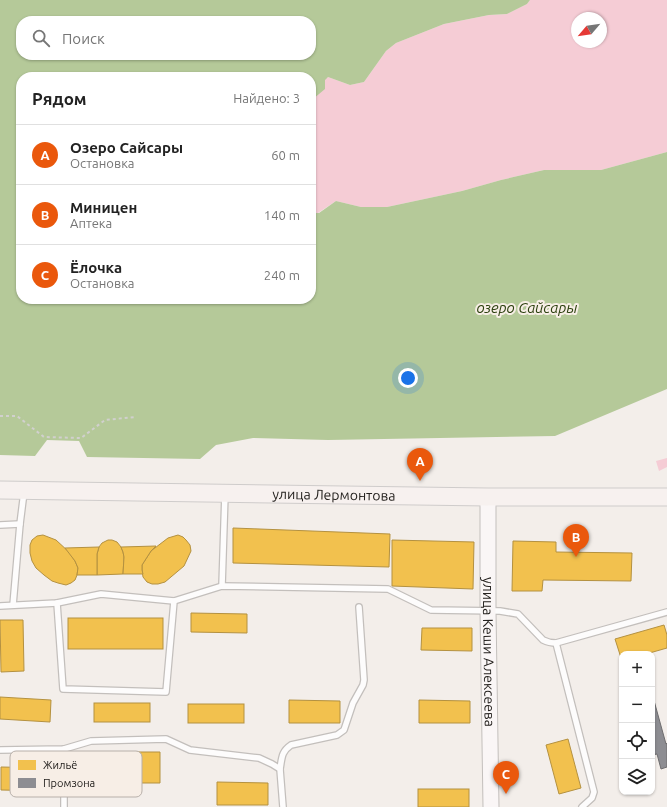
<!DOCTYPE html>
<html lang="ru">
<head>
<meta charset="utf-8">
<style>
  body { margin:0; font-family:Ubuntu,sans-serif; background:#f2f2f2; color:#222 }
  .controls { position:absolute; right:12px; bottom:12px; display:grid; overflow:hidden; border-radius:8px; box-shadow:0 1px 3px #0004 }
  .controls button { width:36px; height:36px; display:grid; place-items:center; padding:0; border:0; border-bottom:1px solid #e0e0e0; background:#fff; color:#222; font:20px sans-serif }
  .compass { position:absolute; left:571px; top:12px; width:36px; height:36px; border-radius:50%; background:#fff; box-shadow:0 1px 3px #0004; rotate:241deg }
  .you { position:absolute; left:408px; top:378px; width:14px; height:14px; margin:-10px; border:3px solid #fff; border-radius:50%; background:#1a73e8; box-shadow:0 0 0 6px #1a73e833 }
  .badge { display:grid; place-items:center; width:26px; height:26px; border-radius:50%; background:#ea580c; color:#fff; font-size:13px; font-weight:700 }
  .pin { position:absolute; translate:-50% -33px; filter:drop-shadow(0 1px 2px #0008) }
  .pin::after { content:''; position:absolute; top:21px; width:14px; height:12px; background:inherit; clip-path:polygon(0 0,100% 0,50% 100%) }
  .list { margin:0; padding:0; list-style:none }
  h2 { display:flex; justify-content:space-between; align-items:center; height:52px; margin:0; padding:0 16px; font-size:17px }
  h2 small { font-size:13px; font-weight:400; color:#767676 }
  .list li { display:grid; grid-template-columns:26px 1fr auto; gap:12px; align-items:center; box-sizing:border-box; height:60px; padding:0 16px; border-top:1px solid #e0e0e0 }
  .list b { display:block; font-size:15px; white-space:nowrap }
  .list p { margin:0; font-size:13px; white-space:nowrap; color:#767676 }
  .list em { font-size:13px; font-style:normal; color:#767676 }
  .icon { flex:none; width:22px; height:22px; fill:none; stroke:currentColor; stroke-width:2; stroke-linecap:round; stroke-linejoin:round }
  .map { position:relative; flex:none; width:667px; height:807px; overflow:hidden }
  .search { position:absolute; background:#fff; box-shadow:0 1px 3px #0004; left:16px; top:16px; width:300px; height:44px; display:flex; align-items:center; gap:10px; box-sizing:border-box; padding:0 14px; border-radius:16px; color:#767676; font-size:15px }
  .panel { position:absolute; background:#fff; box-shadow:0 1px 3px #0004; left:16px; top:72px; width:300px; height:232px; border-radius:16px }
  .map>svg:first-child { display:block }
  .green { fill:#f5ccd5; fill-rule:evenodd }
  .water { fill:#b5c999; fill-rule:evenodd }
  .homes { fill:#f2c14e; stroke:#b49140 }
  .industry { fill:#8d8d92; stroke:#6e6d6f }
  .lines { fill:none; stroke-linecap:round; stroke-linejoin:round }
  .lane-casing { stroke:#c3bfbc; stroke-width:8 }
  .secondary-casing { stroke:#c3bfbc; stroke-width:17 }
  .primary-casing { stroke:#cfcccb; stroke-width:19 }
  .path { stroke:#d1d0ce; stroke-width:2; stroke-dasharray:3 3; stroke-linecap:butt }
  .lane { stroke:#fdfcfc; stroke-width:5.5 }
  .secondary { stroke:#faf6f6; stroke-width:15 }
  .primary { stroke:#f7f1ef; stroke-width:17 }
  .labels { text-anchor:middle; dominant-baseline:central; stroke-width:4; stroke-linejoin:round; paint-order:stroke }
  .street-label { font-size:14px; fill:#24211e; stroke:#f7eee6 }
  .water-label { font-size:15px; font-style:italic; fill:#2d4110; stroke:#f7eee6 }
  .key { fill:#f7eee6; stroke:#b8b0aa; stroke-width:1 }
  .key-label { font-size:11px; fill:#24211e }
</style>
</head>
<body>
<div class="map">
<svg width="667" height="807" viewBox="0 0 667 807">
  <rect width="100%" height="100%" fill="#f3eeea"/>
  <g class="green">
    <path d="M530,0h137v152l-66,18h-57l-43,10 -39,11 -75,16h-26l-25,-6 -18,12h-7v-113l2,-1 11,-20 4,-2 22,8 14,-3 22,-31 10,-8 48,-19 45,-9 18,-1 20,-10zM577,18h24v24h-24z"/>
    <path d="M667,458v9l-8,4 -3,-10z"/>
  </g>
  <path class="water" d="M0,0h530l-3,4 -20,10 -18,1 -45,9 -48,19 -10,8 -22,31 -14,3 -22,-8 -3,3v9l-12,10 -2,1v-23h-290v222h290v-86h8l17,-12 25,6h26l75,-16 39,-11 43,-10h57l66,-18v237l-112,47 -227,4 -75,-2 -37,7 -16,14 -113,-2 -8,-16 -32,-1 -12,16 -35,-1zM21,21h290v34h-290z"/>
  <g class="homes">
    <path d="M233,528l157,6 -1,33 -156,-4z"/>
    <path d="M43,535l13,5 13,12 6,9 3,7 -1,7 -2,5 -4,3 -5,2 -8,-2 -6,-2 -8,-6 -8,-7 -4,-7 -2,-8v-8l2,-5 5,-4z"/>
    <path d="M178,535l5,2 3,3 4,5 1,6 -7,15 -19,16 -7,2h-6l-5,-2 -4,-5 -1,-7v-5l9,-14 17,-13z"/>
    <path d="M108,540h4l5,2 4,5 2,5 1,5 -1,17 -26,1v-21l2,-7 3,-4z"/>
    <path d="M392,540l82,2 -1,47 -81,-3z"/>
    <path d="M513,541l43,1v10l76,1 -1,28 -88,-1 -1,11h-30z"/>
    <path d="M156,546l-5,5 -9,14v5l1,4h-20l1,-17 -1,-5 -2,-5z"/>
    <path d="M99,547l-2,7v21h-20l1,-7 -3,-7 -10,-13z"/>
    <path d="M191,613l56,1v19l-56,-1z"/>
    <rect x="68" y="618" width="95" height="31"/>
    <path d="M0,620h23l1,51 -23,1z"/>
    <path d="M664,625l3,10v13l-21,6h-24v7l-7,-22z"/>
    <path d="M422,628h50v23l-51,-1z"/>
    <path d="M0,697l51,3 -1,22 -50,-3z"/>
    <path d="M289,700l51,1v22h-51z"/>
    <path d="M419,700l51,1v22h-51z"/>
    <rect x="94" y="703" width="56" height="19"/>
    <rect x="188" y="704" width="56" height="19"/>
    <path d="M568,739l13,49 -22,6 -13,-49z"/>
    <path d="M93,752h25v4h17v-4h25v31h-25v-3h-17v3h-25z"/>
    <path d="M1,767l51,1v23l-51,-1z"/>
    <path d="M217,782l51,1v22h-51z"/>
    <rect x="418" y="789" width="51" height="18"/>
  </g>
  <path class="industry" d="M652,697h1l13,47 1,-1v24l-6,2 -4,-15 -5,1z"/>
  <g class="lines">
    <defs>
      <g id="lane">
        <path d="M0,525l20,-1"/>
        <path d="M222,586l3,-92"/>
        <path d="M57,603l6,86 103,3 8,-91"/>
        <path d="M13,605l7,-81 4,-32"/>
        <path d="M0,606l57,-3 44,-9 73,7 48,-15 166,3 43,21 69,1 18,3 25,26c4,2 8,3 13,3l111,-31"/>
        <path d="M556,643l38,149 -2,6 -10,9"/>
        <path d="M0,750l64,-1 27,-8 75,-2 24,11 69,8 13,6 8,5 3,38"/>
        <path d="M280,769c2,-11 1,-17 11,-24l46,-10 7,-5 9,-27 10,-18 1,-5 -5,-73"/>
        <path d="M64,807v-58"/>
      </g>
      <g id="secondary">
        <path id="s1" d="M488,497v114l3,196"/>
      </g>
      <g id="primary">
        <path id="s2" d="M0,490l488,7h179"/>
      </g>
    </defs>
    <use href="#lane" class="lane-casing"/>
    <use href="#secondary" class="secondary-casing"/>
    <use href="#primary" class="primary-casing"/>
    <path class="path" d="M0,416h17l27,21 37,1 24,-18 30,-3"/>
    <use href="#lane" class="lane"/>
    <use href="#secondary" class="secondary"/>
    <use href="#primary" class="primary"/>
  </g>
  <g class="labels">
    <g class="street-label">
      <text stroke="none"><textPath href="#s2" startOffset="334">улица Лермонтова</textPath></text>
      <text stroke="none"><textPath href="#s1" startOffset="155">улица Кеши Алексеева</textPath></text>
    </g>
    <g class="water-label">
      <text x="527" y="307">озеро Сайсары</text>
    </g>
  </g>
  <rect x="10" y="751" width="132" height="46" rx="6" class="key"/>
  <rect x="18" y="760" width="18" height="10" fill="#f2c14e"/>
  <rect x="18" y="778" width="18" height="10" fill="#8d8d92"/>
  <g class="key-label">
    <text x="43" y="769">Жильё</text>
    <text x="43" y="787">Промзона</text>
  </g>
</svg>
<div class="controls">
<button>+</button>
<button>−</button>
<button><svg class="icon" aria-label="locate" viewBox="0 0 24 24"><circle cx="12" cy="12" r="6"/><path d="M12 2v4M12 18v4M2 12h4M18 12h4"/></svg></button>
<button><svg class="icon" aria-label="layers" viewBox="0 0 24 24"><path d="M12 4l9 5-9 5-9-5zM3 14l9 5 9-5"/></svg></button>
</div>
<svg class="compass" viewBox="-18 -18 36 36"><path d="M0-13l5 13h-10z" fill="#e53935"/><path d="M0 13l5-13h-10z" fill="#767676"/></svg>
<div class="you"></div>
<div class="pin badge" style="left:420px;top:481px">A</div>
<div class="pin badge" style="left:576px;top:557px">B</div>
<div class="pin badge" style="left:506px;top:794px">C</div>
<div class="search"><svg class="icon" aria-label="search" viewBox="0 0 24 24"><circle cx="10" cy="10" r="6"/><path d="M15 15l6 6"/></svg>Поиск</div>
<section class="panel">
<h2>Рядом<small>Найдено: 3</small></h2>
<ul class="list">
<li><span class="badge">A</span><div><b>Озеро Сайсары</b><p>Остановка</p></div><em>60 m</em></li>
<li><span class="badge">B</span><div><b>Миницен</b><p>Аптека</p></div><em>140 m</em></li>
<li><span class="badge">C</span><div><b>Ёлочка</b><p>Остановка</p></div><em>240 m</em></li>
</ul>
</section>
</div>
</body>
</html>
